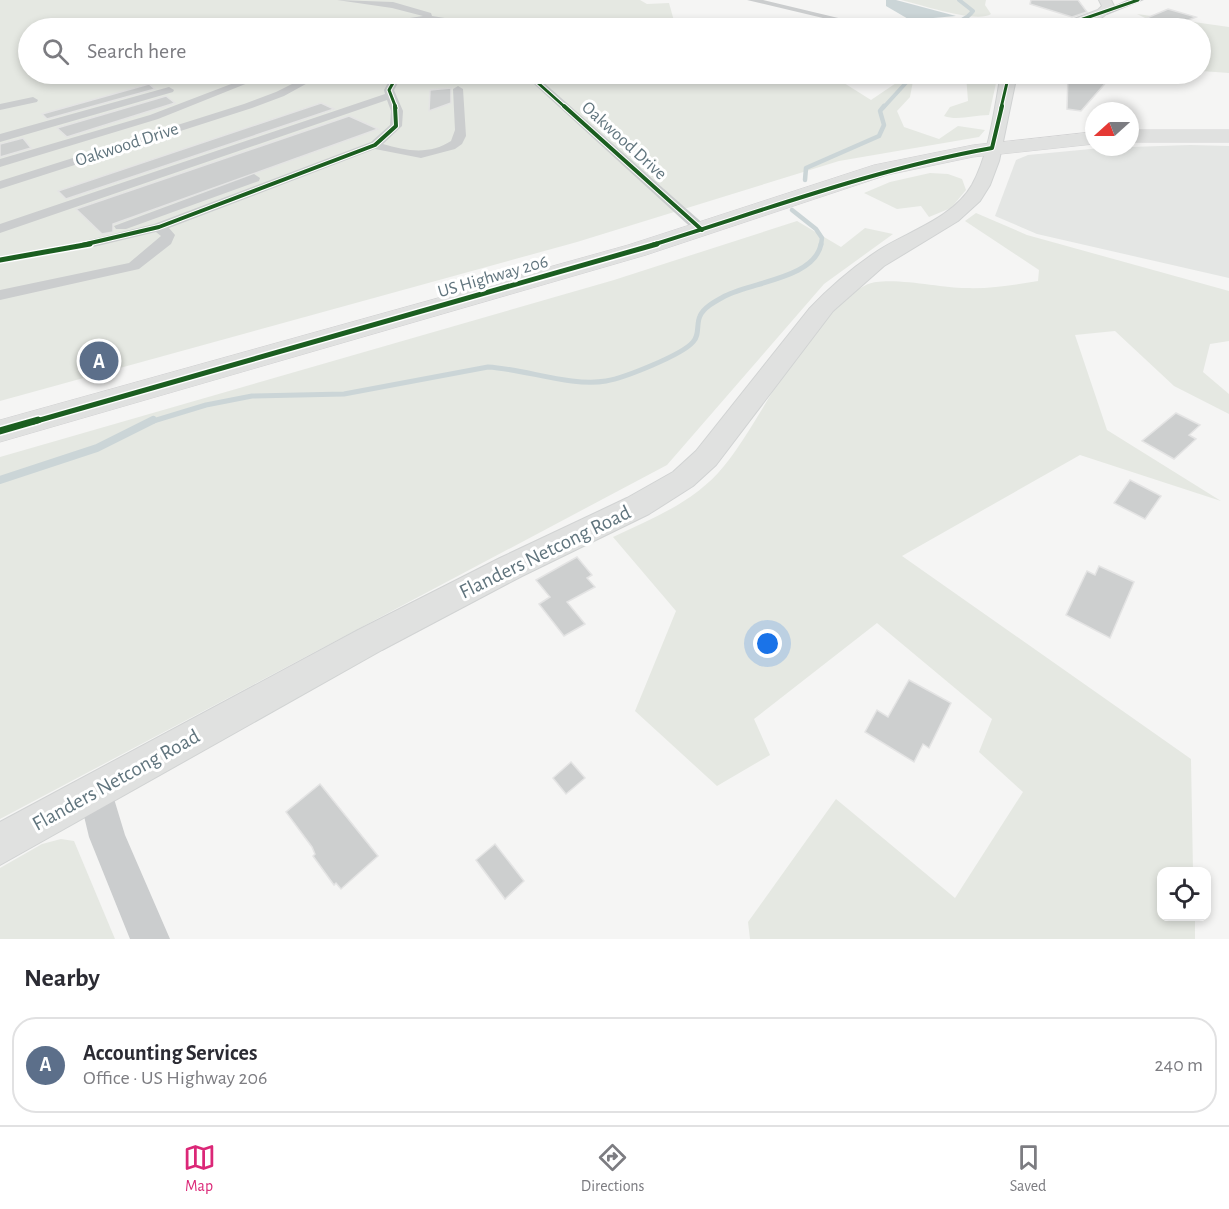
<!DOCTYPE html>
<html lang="en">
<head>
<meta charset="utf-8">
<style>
  body { margin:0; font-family:"Alegreya Sans",sans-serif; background:#f2f2f3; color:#2b2b33 }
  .controls { position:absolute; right:18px; bottom:18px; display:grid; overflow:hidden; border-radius:12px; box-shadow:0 3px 9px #0003 }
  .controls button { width:54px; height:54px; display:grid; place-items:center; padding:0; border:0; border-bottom:2px solid #e1e1e2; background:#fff; color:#2b2b33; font:30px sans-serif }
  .compass { position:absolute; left:1085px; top:102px; width:54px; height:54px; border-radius:50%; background:#fff; box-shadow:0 3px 9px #0003; rotate:249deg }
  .you { position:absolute; left:768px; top:644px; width:21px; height:21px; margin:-15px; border:4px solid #fff; border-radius:50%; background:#1a73e8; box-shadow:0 0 0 9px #1a73e833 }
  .badge { display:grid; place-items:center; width:39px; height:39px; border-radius:50%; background:#db2777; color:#fff; font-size:20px; font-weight:700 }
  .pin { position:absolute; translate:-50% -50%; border:3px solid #fff; box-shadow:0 2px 6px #0006 }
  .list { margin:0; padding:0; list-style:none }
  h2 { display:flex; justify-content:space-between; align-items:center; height:78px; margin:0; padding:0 24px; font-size:26px }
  h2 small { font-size:20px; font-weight:400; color:#7c7c81 }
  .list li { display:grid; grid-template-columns:39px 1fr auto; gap:18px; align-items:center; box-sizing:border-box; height:96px; margin:0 12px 12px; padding:0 12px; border:2px solid #e1e1e2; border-radius:24px }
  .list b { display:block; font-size:22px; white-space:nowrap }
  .list p { margin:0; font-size:20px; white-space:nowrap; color:#7c7c81 }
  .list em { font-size:20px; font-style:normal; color:#7c7c81 }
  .icon { flex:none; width:33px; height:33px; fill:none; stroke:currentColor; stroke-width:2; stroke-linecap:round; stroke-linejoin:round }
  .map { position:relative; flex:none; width:1229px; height:939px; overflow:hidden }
  .search { position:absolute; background:#fff; box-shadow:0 3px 9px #0003; left:18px; right:18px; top:18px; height:66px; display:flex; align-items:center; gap:15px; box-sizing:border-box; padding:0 21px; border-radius:33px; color:#7c7c81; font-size:22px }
  .sheet { height:186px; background:#fff }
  nav { display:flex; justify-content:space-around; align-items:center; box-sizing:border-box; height:84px; border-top:2px solid #e1e1e2; background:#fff; font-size:16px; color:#7c7c81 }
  nav a { display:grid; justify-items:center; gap:3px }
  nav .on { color:#db2777 }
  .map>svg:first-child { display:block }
  .built { fill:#e4e6e4 }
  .green { fill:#e5e8e2 }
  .water { fill:#cbd5d7 }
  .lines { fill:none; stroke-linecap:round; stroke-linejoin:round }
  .stream-far3 { stroke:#cbd5d7; stroke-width:4 }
  .stream-far2 { stroke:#cbd5d7; stroke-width:4.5 }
  .stream-far1 { stroke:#cbd5d7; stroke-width:5 }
  .stream { stroke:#cbd5d7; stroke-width:8 }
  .building { fill:#cdcfcf; stroke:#e4e4e4; stroke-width:1.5 }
  .secondary-casing { stroke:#d1d3d3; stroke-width:2 }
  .trunk-casing { stroke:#d1d1d2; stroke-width:1 }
  .minor { fill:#cbcdce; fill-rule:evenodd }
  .tertiary { fill:#cbcdce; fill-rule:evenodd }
  .secondary { fill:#e0e1e0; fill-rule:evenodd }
  .trunk { fill:#e0e1e0; fill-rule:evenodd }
  .cycleway-far3-casing { stroke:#fff; stroke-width:5 }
  .cycleway-far2-casing { stroke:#fff; stroke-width:6 }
  .cycleway-far1-casing { stroke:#fff; stroke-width:8 }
  .cycleway-casing { stroke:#fff; stroke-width:10 }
  .cycleway-far3 { stroke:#1b5e20; stroke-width:3 }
  .cycleway-far2 { stroke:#1b5e20; stroke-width:4 }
  .cycleway-far1 { stroke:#1b5e20; stroke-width:5 }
  .cycleway { stroke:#1b5e20; stroke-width:7 }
  .labels { text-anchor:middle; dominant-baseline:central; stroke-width:6; stroke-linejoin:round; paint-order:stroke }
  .far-street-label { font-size:18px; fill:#61757e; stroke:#fff }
  .street-label { font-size:21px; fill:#61757e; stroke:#fff }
</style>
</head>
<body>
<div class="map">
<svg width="1229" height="939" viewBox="0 0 1229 939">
  <rect width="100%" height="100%" fill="#f5f5f4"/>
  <path class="built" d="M1190,145l39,1v132l-192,-44 -42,-18 21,-56 12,-5 73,-7z"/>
  <g class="green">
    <path d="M0,0h640l7,4 22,-1 7,25h-648v46h815l1,9 27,17 34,-23 8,4 -3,16 -13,14 7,16 35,12 19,-13 27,4 -6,7 -140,24 -262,81 -577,159z"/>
    <path d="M901,0h85l-1,5 6,9c-14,10 -72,-10 -90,-14z"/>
    <path d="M1137,14l92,13v46l-28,-2 -1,-43h-35z"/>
    <path d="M978,74h20l-9,41c-16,0 -31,6 -45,1l6,-9 18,-6 -2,-26z"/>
    <path d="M930,173l18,1 14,5 4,11 -15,18 -22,9 -8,-11 -24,3 -33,-16 26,-11z"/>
    <path d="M976,213l51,22 202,56v50l-19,3 -7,28 26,22v20l-55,-28 -59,-55 -40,4 32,95 114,71 -141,-46 -178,101 289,203 2,112 -31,1v44l33,1v22h-445l-2,-17 88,-123 119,99 68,-106 -44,-40 13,-33 -115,-96 -123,96 16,36 -53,31 -82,-75 41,-100 -63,-74c40,-19 82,-35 111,-71 42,-51 81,-152 142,-181 20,-10 75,3 99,3 25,1 49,-3 73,-7l1,-11 -74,-49z"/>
    <path d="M797,221l44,26 24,-19 28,6 -69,50 -157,181 -667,354v-362l614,-177z"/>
    <path d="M61,839l13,2 41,98h-115v-71l42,-24z"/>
  </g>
  <path class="water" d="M886,0h10l60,16 -46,4 -24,-14z"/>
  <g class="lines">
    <g class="stream-far3">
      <path d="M937,28c13,-5 27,-5 36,-17l-14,-11"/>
      <path d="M883,108l31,-34"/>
    </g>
    <g class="stream-far2">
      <path d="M805,180l1,-12 73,-32 5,-11 -4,-14 4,-5"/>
      <path d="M792,210l24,19 6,9 -1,7"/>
    </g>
    <path class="stream-far1" d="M150,422l56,-17 46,-9 92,-2 144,-27c37,2 83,20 118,14 18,-3 76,-26 87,-39 7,-7 3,-18 7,-26 4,-9 16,-15 25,-20 27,-14 90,-18 96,-52"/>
    <path class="stream" d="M0,480l97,-32 56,-28"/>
  </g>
  <g class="building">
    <path d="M1031,0h47l9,12 -15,5 -42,-13z"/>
    <path d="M1168,9l28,8 -28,11h-45z"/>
    <path d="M1068,74l12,1 29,4 -28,32 -14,-2z"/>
    <path d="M149,84l6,5 -108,30 -5,-5z"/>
    <path d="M451,88v15l-22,8 1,-21z"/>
    <path d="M166,96l9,7 -108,34 -10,-9z"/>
    <path d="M321,103l13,6 -268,90 -8,-8z"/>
    <path d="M349,116l29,13 -265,95v8l-11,2 -26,-25z"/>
    <path d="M23,138l8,10 -31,9v-13z"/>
    <path d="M1176,413l24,12 -11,10 7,4 -22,20 -32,-18z"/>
    <path d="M1130,480l31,16 -16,23 -31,-16z"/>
    <path d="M577,557l15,18 -5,3 8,9 -28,15 18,22 -21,12 -25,-32 11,-7 -14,-17z"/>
    <path d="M1099,566l35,16 -24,56 -44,-23 21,-44 8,4z"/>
    <path d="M909,680l42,23 -22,45 -6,-4 -9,18 -49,-30 12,-22 11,7z"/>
    <path d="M571,762l14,16 -19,16 -13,-16z"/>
    <path d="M320,784l58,72 -37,33 -5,-6 -2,2 -21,-29 2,-2 -3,-7 -26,-35z"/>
    <path d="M495,844l29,37 -19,18 -29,-39z"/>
  </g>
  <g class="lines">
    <defs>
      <g id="secondary">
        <path d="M1099,0h12l3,6c-12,18 -43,24 -64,22l48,-18 4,-4z"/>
        <path d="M1001,74h16l-18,87 -9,24 -10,16 -22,20 -74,45 -51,45 -117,154 -23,21 -44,28 -127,62 -140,74 -382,215v-43l358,-192 142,-72 127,-60 46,-26 23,-21 113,-142c21,-22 44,-42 70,-59 30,-19 74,-32 93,-65 18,-33 22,-75 29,-111z"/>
      </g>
      <g id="trunk">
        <rect x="1130" y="130" width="99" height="12"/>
        <path d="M1094,132v12l-121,13 -86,18 -241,80 -646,187v-22l628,-175 246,-80 99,-20z"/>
      </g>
    </defs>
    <use href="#secondary" class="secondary-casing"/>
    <use href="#trunk" class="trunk-casing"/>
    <g class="minor">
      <path d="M337,0l56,2 38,11 1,3 32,5 17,7 -57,-6 -57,6 16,-6 40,-6 -31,-8z"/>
      <path d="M747,0h16l117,28h-15z"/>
      <path d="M257,74h13l-112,45 -158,48v-8l150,-44z"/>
      <path d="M312,74h12l-40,22 -32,12 -252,81v-8l244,-77 32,-12z"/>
      <path d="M393,74h10l-9,16 9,21 -1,15 -19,18c23,7 47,11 68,-3l4,-11 -2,-41 5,-3 5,3 3,47 -4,8 -7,5 -34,9 -46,-9 -206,79 6,7 -4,9 -32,25 -139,31v-10l129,-27 32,-27 -5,-4 -67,16 -89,16v-8l89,-16 65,-16 217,-82 19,-17 1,-14 -4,-11 -387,133v-9l385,-130 -1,-4z"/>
      <path d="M523,74h11l173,153v6h-10z"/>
      <path d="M169,87l5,3 -1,2 -173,50v-8z"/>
      <path d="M33,97l5,3 -1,2 -37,8v-6z"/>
      <path d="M254,174l6,4 -1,3 -133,48h-10l-2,-3z"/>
    </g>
    <g class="tertiary">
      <path d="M1127,0h17l-37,15 -10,-2z"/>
      <path d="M96,774l12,5 17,56 45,104h-40l-41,-102 -11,-46 6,-12z"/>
    </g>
    <use href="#secondary" class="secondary"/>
    <use href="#trunk" class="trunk"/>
    <defs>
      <g id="cycleway-far3">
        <path d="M1057,28l81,-28"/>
        <path d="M528,74l38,34"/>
        <path d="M396,108l-7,-18 9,-16"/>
        <path d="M1001,108l8,-34"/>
      </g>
      <g id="cycleway-far2">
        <path d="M564,106l138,124"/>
        <path d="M82,245l77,-18 216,-82 21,-19 -1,-20"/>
        <path d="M652,245c113,-35 223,-76 340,-97l10,-42"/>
      </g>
      <g id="cycleway-far1">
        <path d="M0,260l90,-16"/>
        <path d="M33,422l624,-178"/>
      </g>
      <path id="cycleway" d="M0,431l38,-11"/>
    </defs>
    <use href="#cycleway-far3" class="cycleway-far3-casing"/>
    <use href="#cycleway-far2" class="cycleway-far2-casing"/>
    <use href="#cycleway-far1" class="cycleway-far1-casing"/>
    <use href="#cycleway" class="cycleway-casing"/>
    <use href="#cycleway-far3" class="cycleway-far3"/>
    <use href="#cycleway-far2" class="cycleway-far2"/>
    <use href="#cycleway-far1" class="cycleway-far1"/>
    <use href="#cycleway" class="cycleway"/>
  </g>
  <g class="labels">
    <g class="far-street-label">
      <text transform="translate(624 141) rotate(42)">Oakwood Drive</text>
      <text transform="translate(127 145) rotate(-18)">Oakwood Drive</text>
      <text transform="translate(493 277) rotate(-16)">US Highway 206</text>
    </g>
    <g class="street-label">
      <text transform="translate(545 552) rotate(-26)">Flanders Netcong Road</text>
      <text transform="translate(116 780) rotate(-29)">Flanders Netcong Road</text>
    </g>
  </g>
</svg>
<div class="controls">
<button><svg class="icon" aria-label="locate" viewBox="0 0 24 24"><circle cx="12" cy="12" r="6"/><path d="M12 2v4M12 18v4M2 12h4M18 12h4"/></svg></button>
</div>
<svg class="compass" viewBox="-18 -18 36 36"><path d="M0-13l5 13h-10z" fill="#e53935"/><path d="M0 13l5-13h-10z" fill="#7c7c81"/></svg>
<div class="you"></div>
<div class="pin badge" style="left:99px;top:361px;background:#5c6f8a">A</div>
<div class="search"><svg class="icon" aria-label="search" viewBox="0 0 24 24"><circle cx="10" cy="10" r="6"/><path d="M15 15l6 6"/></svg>Search here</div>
</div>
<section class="sheet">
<h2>Nearby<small></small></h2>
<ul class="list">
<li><span class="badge" style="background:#5c6f8a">A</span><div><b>Accounting Services</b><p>Office · US Highway 206</p></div><em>240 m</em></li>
</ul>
</section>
<nav>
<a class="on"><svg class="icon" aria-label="map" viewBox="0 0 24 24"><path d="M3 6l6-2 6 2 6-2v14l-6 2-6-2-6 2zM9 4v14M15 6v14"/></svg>Map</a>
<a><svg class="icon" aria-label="directions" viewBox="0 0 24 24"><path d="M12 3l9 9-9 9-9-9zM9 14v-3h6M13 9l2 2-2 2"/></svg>Directions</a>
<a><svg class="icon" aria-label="saved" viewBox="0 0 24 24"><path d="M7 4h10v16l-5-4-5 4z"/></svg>Saved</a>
</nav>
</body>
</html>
